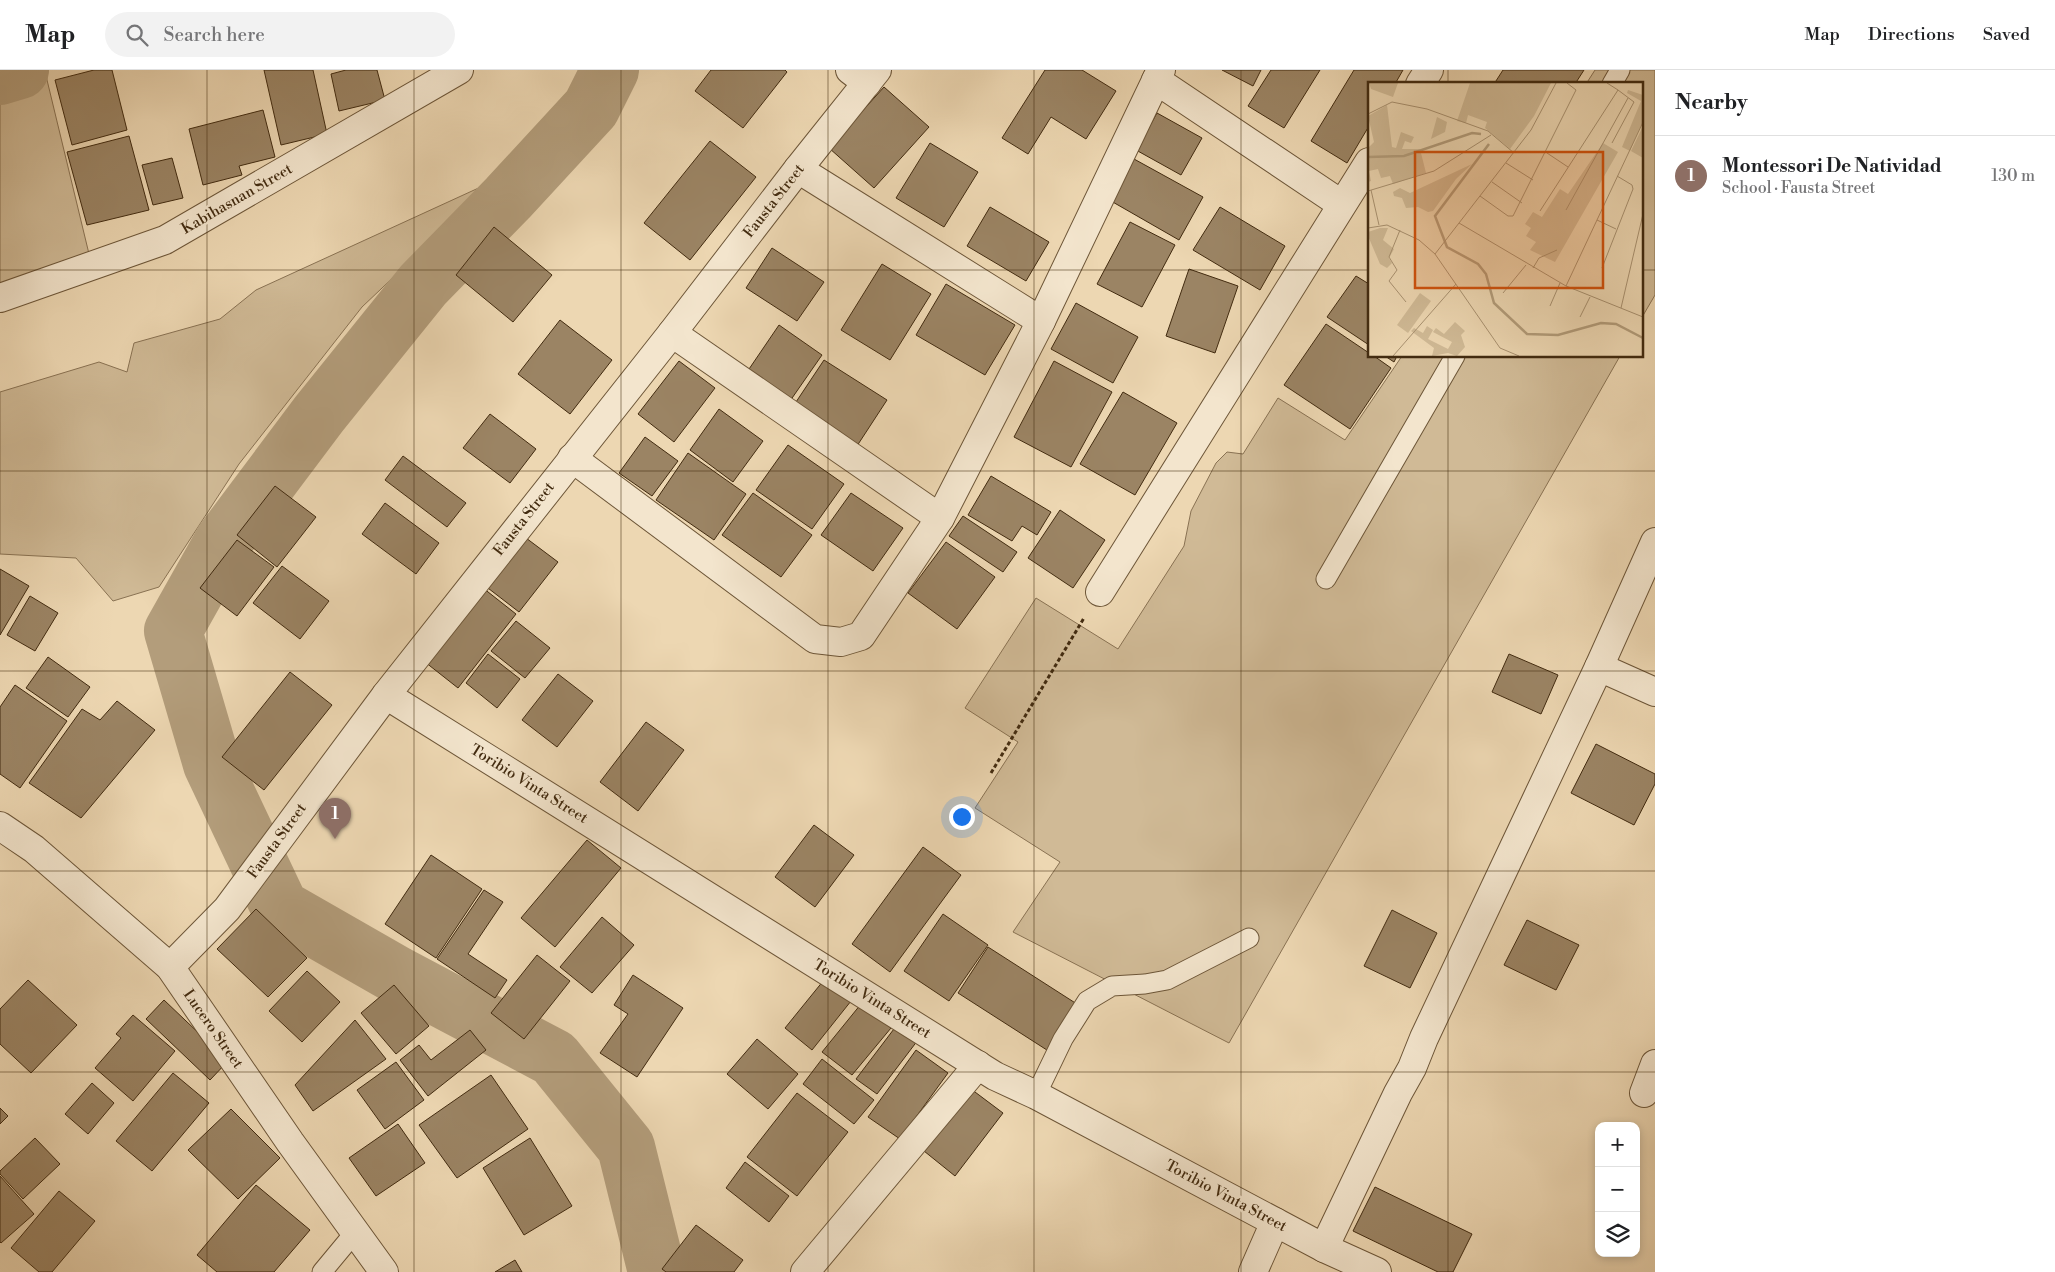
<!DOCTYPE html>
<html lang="en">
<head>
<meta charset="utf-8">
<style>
  body { margin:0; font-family:"Libre Bodoni",serif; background:#f2f2f2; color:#202124 }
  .controls { position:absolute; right:15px; bottom:15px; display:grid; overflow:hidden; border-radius:10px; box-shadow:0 2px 8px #0003 }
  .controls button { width:45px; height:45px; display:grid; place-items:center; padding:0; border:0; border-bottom:1px solid #e0e0e0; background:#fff; color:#202124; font:25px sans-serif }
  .you { position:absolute; left:961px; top:746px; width:18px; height:18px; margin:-12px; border:4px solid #fff; border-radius:50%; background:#1a73e8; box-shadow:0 0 0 8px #1a73e833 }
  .badge { display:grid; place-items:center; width:32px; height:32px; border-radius:50%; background:#db2777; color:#fff; font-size:16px; font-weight:700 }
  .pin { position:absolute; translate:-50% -41px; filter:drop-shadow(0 1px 2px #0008) }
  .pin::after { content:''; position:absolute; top:26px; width:18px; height:15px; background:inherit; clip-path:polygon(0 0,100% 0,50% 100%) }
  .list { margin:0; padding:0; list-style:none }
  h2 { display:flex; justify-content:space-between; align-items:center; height:65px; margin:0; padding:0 20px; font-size:21px }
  h2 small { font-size:16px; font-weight:400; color:#757577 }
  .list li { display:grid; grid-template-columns:32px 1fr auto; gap:15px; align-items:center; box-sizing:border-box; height:80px; padding:0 20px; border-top:1px solid #e0e0e0 }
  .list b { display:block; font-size:19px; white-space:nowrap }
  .list p { margin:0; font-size:16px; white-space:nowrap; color:#757577 }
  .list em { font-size:16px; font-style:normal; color:#757577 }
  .icon { flex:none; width:28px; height:28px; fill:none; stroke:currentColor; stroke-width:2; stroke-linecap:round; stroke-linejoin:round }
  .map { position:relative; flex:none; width:1655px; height:1202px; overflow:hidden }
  header { display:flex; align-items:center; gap:30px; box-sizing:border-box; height:70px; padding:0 25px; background:#fff; border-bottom:1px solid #e0e0e0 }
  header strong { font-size:24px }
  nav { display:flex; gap:28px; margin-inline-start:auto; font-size:18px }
  .search { width:350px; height:45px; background:#f2f2f2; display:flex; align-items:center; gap:12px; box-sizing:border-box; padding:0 18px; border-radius:28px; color:#757577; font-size:19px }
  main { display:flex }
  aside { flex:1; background:#fff }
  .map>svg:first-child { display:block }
  .green { fill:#d0ba96; stroke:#897253 }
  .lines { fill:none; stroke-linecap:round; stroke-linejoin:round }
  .river { stroke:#b39d7b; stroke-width:58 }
  .building { fill:#9b8464; stroke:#422b10 }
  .service-casing { stroke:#6d5638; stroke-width:21 }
  .minor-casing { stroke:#6d5638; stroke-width:30 }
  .tertiary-casing { stroke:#6d5638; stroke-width:30 }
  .path { stroke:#422b10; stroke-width:3; stroke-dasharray:4 2.5; stroke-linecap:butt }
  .service { stroke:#f3e5cd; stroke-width:19 }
  .minor { stroke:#f3e5cd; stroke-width:28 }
  .tertiary { stroke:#f3e5cd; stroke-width:28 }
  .grid { fill:none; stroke:#422b10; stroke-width:1; stroke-opacity:0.55 }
  .labels { text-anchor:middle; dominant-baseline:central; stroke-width:5; stroke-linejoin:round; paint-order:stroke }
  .street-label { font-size:15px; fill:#422b10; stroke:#f3e5cd }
  .inset-river { fill:none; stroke:#b39d7b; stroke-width:2.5 }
  .inset-road { fill:none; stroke:#a99271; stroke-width:1 }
  .view { fill:#cf520d; fill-opacity:0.15; stroke:#cf520d; stroke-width:2.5 }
  .inset-edge { fill:none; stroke:#422b10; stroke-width:2.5 }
</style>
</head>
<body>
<header>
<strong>Map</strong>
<div class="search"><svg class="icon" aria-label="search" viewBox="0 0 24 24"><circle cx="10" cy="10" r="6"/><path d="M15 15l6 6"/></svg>Search here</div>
<nav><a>Map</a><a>Directions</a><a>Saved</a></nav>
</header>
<main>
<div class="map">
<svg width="1655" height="1202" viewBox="0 0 1655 1202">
  <rect width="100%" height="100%" fill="#edd7b2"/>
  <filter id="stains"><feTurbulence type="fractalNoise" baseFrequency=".004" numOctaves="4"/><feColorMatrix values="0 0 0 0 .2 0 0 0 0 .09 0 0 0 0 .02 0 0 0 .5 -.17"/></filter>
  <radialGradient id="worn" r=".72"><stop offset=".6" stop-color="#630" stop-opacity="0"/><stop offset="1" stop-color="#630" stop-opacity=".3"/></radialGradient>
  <g class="green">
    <path d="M0,0h46l1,10 43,178 -90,33z"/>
    <path d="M1595,0h60v225l-14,24v-235h-55z"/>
    <path d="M496,110l-134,127 -123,157 -80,123 -46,14 -37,-43 -76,-4v-162l99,-30 28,10 7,-29 86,-24 36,-29z"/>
    <path d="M1402,286h218l-391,687 -216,-111 47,-70 -85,-54 43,-66 -53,-34 71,-110 82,51 66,-103 7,-35 25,-48 11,-11 16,2 35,-56 67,42z"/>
  </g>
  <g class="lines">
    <g class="river">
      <path d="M610,0l-19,38 -83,90 -85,87 -104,129 -96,128 -50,89 39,133 68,144 117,67 157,83 72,89 31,125"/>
      <path d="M0,6l20,-6"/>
    </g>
  </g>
  <g class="building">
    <path d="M94,0h18l15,60 -55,15 -17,-65z"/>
    <path d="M264,0h49l14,64 -46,11z"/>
    <path d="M346,0h31l8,30 -46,11 -8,-37z"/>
    <path d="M711,0h74l2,2 -44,56 -48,-37z"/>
    <path d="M1045,0h37l34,21 -30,48 -35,-22 -23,37 -26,-16z"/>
    <path d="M1222,0h39l-8,16z"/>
    <path d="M1271,0h49l-36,58 -36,-22z"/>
    <path d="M1354,0h49l-8,14h-26v42l-22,37 -36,-22z"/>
    <path d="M1503,0h81l-9,14h-81z"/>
    <path d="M884,17l45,40 -55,61 -45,-40z"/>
    <path d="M263,40l12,47 -36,9 3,9 -39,10 -14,-56z"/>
    <path d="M1157,43l45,25 -21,37 -45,-25z"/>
    <path d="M129,66l20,74 -62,15 -20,-73z"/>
    <path d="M710,71l46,36 -66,83 -46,-37z"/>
    <path d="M930,73l48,29 -34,55 -48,-29z"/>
    <path d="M172,88l11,40 -30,7 -11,-40z"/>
    <path d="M1134,89l69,38 -24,43 -68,-39z"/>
    <path d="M990,137l59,35 -23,39 -59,-35z"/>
    <path d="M1220,137l65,39 -25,44 -67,-40z"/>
    <path d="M1130,152l45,23 -33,62 -45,-23z"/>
    <path d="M494,157l58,48 -39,47 -57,-47z"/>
    <path d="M772,178l52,34 -27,39 -51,-33z"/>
    <path d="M882,194l49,30 -41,66 -49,-30z"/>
    <path d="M1189,199l49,17 -23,67 -49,-17z"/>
    <path d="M1356,206l13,8v61l-42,-28z"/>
    <path d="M946,214l69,41 -30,50 -69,-40z"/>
    <path d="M1076,233l62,34 -25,46 -62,-34z"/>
    <path d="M560,250l52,40 -42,54 -52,-40z"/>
    <path d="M1326,254l43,29v3h5l17,12 -41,61 -66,-44z"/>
    <path d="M779,255l43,30 -32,46 -43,-29z"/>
    <path d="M1385,286h12l-3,6z"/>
    <path d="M824,290l63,40 -32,49 -63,-41z"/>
    <path d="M679,291l36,27 -41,54 -36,-28z"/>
    <path d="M1054,291l58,31 -41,75 -57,-30z"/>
    <path d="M1123,322l54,31 -42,72 -55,-31z"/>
    <path d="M719,339l44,32 -30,41 -43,-32z"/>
    <path d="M490,344l46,35 -26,34 -47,-35z"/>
    <path d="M645,367l33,24 -26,35 -33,-23z"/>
    <path d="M788,375l56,39 -32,45 -56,-39z"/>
    <path d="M688,383l58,41 -32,46 -58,-40z"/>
    <path d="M403,386l63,47 -19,24 -62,-47z"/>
    <path d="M991,406l60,36 -14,23 -15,-9 -10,15 -44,-26z"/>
    <path d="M275,416l41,31 -39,50 -40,-32z"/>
    <path d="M753,423l59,42 -31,42 -59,-42z"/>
    <path d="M851,423l52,35 -30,43 -52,-36z"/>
    <path d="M385,433l54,40 -23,31 -54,-40z"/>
    <path d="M1060,440l45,30 -32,48 -45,-30z"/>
    <path d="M963,446l54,36 -14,20 -54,-36z"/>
    <path d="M522,465l36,27 -39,50 -35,-27z"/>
    <path d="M237,470l37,27 -37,49 -37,-28z"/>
    <path d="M946,472l49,35 -38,52 -49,-36z"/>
    <path d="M282,496l47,35 -29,38 -47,-36z"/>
    <path d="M0,499l29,17 -29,49z"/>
    <path d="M483,518l33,26 -58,74 -33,-26z"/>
    <path d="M30,526l28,17 -23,38 -28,-16z"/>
    <path d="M516,551l34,27 -25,30 -34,-27z"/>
    <path d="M488,584l32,25 -23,29 -31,-25z"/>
    <path d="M1509,584l49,21 -17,39 -49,-22z"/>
    <path d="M48,587l42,30 -22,30 -42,-29z"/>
    <path d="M290,602l42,33 -68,85 -42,-33z"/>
    <path d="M558,604l35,27 -36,46 -35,-27z"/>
    <path d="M15,615l52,36 -47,67 -20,-14v-67z"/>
    <path d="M117,631l38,29 -74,88 -52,-35 53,-74 18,11z"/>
    <path d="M646,652l38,28 -46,61 -38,-29z"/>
    <path d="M1596,674l59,30v10l-21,41 -63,-32z"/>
    <path d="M814,755l40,30 -39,52 -40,-30z"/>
    <path d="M587,770l34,28 -66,79 -34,-29z"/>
    <path d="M923,777l38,28 -71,97 -38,-28z"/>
    <path d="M431,785l51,34 -46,69 -51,-34z"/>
    <path d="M484,820l19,12 -35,52 39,26 -12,18 -58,-39z"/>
    <path d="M256,839l51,49 -39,39 -51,-48z"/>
    <path d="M1392,840l45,23 -27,55 -46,-22z"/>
    <path d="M943,844l45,31 -39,56 -45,-30z"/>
    <path d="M602,847l32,28 -42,48 -32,-26z"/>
    <path d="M1527,850l52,25 -23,45 -52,-25z"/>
    <path d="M988,877l92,59 -30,46 -92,-59z"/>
    <path d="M537,885l33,26 -46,58 -33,-26z"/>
    <path d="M307,901l33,31 -38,40 -33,-31z"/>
    <path d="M633,905l50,33 -46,69 -37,-24 28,-39 -14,-9z"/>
    <path d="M828,905l27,21 -43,54 -27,-22z"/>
    <path d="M28,910l49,45 -46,48 -31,-29v-35z"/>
    <path d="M394,915l35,41 -33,28 -35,-41z"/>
    <path d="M164,930l64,61 -18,19 -64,-61z"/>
    <path d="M861,934l30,24 -39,47 -30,-23z"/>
    <path d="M133,945l42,36 -42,50 -38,-33 26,-30 -5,-4z"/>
    <path d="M355,950l31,39 -73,52 -18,-26z"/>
    <path d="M900,951l21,15 -44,58 -21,-15z"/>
    <path d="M470,960l16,20 -58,46 -28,-36 19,-15 12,15z"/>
    <path d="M757,969l41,35 -30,35 -41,-35z"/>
    <path d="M916,980l32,23 -48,66 -32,-22z"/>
    <path d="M822,989l52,41 -20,24 -51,-40z"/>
    <path d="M396,992l28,38 -39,29 -28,-39z"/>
    <path d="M173,1003l36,30 -57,68 -36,-30z"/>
    <path d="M491,1005l37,54 -71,49 -38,-53z"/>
    <path d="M92,1013l22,20 -26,31 -23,-20z"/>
    <path d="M971,1019l32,24 -48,63 -31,-25z"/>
    <path d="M797,1023l51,39 -51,64 -50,-39z"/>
    <path d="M0,1038l8,8 -8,8z"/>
    <path d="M231,1039l49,49 -42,41 -50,-49z"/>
    <path d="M398,1054l27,39 -49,33 -27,-38z"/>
    <path d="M35,1068l25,26 -37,35 -23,-25v-3z"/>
    <path d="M530,1068l42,68 -48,29 -41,-67z"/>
    <path d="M745,1092l44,34 -20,26 -43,-34z"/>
    <path d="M0,1106l34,38 -33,29 -1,-1z"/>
    <path d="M256,1115l54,45 -36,42h-57l-20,-17z"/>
    <path d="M1375,1117l97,47 -19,38h-15l-85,-41z"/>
    <path d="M59,1121l36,30 -43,51h-13l-28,-24z"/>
    <path d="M696,1155l47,35 -9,12h-68l-4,-3z"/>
    <path d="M515,1190l7,12h-27z"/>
  </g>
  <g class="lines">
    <defs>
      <g id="service">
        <path d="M1612,14l8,-14"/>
        <path d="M1326,509l129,-223"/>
        <path d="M1036,1025l27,-56 24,-38 25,-15 33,-2 22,-4 82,-42"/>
        <path d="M322,1202l34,-41"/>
      </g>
      <g id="minor">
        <path d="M850,0l17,13"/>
        <path d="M1156,10l185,124"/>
        <path d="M1420,14l9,-14"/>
        <path d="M798,99l243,152"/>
        <path d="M0,228l165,-58 294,-170"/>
        <path d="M672,263l268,185"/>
        <path d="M572,388l243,181 26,3 20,-6 79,-118 101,-197 120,-251"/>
        <path d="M1100,522l269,-430"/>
        <path d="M1599,597l56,25"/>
        <path d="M386,625l609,381 41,19 288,153 53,24"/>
        <path d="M1644,1023l11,-29"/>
        <path d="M1324,1178l74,-155 14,-25 12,-30 175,-371 56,-125"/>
        <path d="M805,1202l173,-207"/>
        <path d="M1253,1202l22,-50"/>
      </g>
      <g id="tertiary">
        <path d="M0,756l34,23 136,118 120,175 94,130"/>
        <path d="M170,897l57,-58 159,-214 286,-362 126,-164 79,-99"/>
      </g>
    </defs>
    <use href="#service" class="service-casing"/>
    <use href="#minor" class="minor-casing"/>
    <use href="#tertiary" class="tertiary-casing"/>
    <path class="path" d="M991,703l93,-155"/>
    <use href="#service" class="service"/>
    <use href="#minor" class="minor"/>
    <use href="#tertiary" class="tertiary"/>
  </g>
  <path class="grid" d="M207,0v1202M414,0v1202M621,0v1202M828,0v1202M1034,0v1202M1241,0v1202M1448,0v14M0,200h1369M1641,200h14M1448,286v916M0,401h1655M0,601h1655M0,801h1655M0,1002h1655"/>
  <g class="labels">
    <g class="street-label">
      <text transform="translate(237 129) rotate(-30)">Kabihasnan Street</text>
      <text transform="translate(774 131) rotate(-52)">Fausta Street</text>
      <text transform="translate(524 449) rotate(-52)">Fausta Street</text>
      <text transform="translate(529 714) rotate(32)">Toribio Vinta Street</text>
      <text transform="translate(277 771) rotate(-54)">Fausta Street</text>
      <text transform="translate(872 929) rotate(32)">Toribio Vinta Street</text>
      <text transform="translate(213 959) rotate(55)">Lucero Street</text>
      <text transform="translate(1226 1126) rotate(28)">Toribio Vinta Street</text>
    </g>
  </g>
  <g transform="translate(1368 12)">
    <rect width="275" height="275" fill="#edd7b2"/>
    <path d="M1,1h29l-5,14 -22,-8zM102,1h81l-17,33 -24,33 -25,-21 2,-6 -19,-7 -2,8 -9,-2zM260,8l15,5v26l-13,30 -8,-4 19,-46 -14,-8zM19,23l5,42 4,1 5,-16 13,5 -3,6 -6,-2 -3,8h18l6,24 -33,11 -3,-8 -9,2 -3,-9 -9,2 2,10 -3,1 1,-35 5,-5 -6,-26zM69,35l10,5 -2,10 -14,7zM275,44v32l-12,-7zM235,61l15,9 -63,110 -25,-12 6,-8 -10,-6 5,-8 -6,-4 8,-12 9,5 18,-28 8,5zM104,82l-16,15 -23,32 -5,1 -10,-5 -12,1 -4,-10 -8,-2 -1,-4 7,-4 10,5zM12,146h8l-5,12 11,9 -5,9 3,5 -5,5 -7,-4 -12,-28v-4zM52,211l11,8 -23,32 -11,-8zM87,240l10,9 -4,4 4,12 -8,9 -9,-3 -16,3 2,-8 -23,-17 3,-3 9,5 4,-7 6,4 -5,9 20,10 4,-7 -19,-10 3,-4 8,6z" fill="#d0ba96"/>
    <path class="inset-river" d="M121,62l-54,72 12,31 31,17 8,10 8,29 33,31 31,1 43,-12 15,1 27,14M0,75l36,-1 68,-23 9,1"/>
    <path class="inset-road" d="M0,32l24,-12 35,7 61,22 26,22M244,61l22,-41 -16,-12M179,71l21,14M138,81l27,17M124,100l30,21M3,108l8,35M0,109l66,-20 57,-36M112,114l28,20h5l63,-126 -9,-7M198,128l62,-112M172,129l78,-121 -11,-7M229,138l19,9M91,141l107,63 77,31M0,146l19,-3 32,15 16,14 65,94 19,8M32,148l-11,27 8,13 -8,11 17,21M67,172l96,-124 25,-47M165,186l6,-10 18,-8M234,186l31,-79 -1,-4 -15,-9M198,204l77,-164M135,211l23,-28M182,224l10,-23M253,226l22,-94M212,235l10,-20M25,274l63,-72"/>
    <path class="view" d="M47,70h188v136h-188z"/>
    <rect width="275" height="275" class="inset-edge"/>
  </g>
  <rect width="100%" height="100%" filter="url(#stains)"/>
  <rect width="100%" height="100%" fill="url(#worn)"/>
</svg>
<div class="controls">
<button>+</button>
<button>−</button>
<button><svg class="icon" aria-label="layers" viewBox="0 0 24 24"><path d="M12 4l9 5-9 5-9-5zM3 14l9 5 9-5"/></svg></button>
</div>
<div class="you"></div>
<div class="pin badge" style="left:335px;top:769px;background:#8d6e63">1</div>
</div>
<aside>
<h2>Nearby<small></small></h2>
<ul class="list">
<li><span class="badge" style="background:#8d6e63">1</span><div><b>Montessori De Natividad</b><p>School · Fausta Street</p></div><em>130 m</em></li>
</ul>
</aside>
</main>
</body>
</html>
